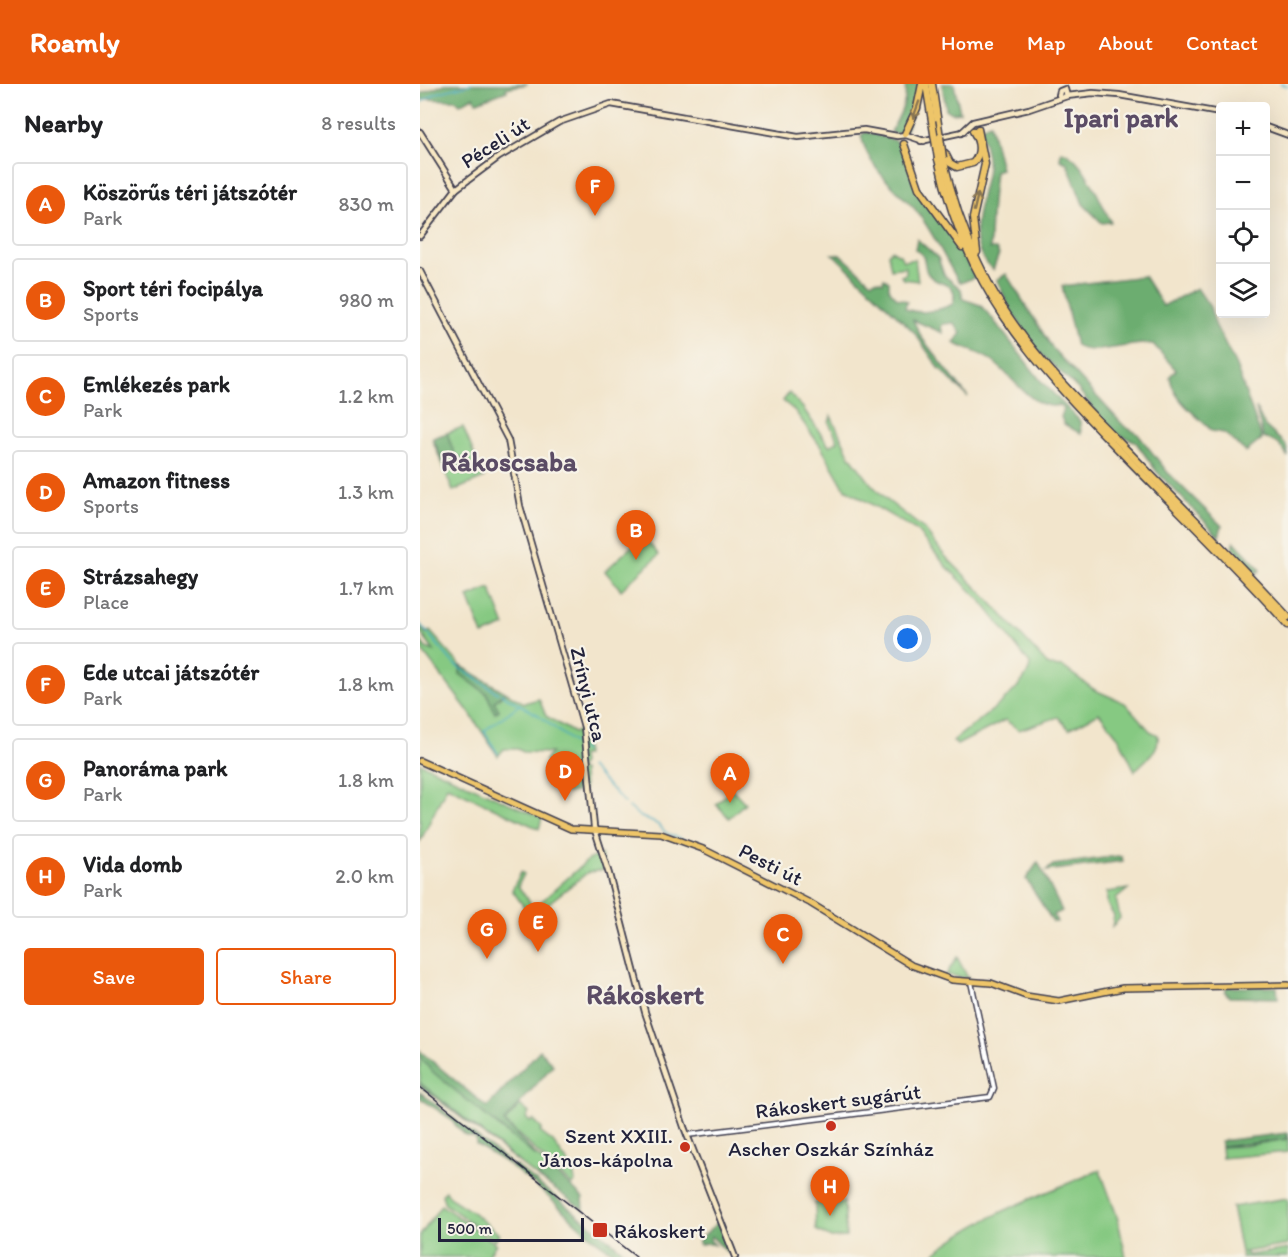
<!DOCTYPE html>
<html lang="en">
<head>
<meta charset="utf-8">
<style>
  body { margin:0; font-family:Itim,sans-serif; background:#f2f2f2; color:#202124 }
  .controls { position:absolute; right:18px; top:18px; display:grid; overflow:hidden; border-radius:6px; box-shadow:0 6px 24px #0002 }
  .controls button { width:54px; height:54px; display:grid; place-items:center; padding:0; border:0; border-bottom:2px solid #e0e0e0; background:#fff; color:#202124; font:30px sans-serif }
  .scale { position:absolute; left:18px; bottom:15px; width:146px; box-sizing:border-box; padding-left:6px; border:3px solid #22223b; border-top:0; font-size:16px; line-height:21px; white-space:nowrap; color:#22223b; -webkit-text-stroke:4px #f7f3e8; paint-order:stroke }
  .you { position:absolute; left:488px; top:555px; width:21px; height:21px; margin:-15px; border:4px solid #fff; border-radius:50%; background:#1a73e8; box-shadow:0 0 0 9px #1a73e833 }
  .badge { display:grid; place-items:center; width:39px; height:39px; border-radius:50%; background:#ea580c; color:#fff; font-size:20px; font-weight:700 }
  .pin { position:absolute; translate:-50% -50px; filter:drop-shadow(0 2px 3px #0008) }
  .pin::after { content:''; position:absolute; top:32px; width:21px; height:18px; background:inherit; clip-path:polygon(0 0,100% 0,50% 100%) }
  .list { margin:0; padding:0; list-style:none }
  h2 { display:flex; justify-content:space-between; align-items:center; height:78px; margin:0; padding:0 24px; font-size:26px }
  h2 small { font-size:20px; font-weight:400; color:#757577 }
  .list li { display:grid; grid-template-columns:39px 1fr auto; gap:18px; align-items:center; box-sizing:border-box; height:84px; margin:0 12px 12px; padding:0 12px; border:2px solid #e0e0e0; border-radius:6px }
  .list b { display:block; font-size:22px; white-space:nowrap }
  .list p { margin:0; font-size:20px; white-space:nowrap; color:#757577 }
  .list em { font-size:20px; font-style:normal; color:#757577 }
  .actions { display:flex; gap:12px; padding:18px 24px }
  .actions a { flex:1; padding:14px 0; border:2px solid #ea580c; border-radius:6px; text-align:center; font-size:21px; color:#ea580c }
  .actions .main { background:#ea580c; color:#fff }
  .icon { flex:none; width:33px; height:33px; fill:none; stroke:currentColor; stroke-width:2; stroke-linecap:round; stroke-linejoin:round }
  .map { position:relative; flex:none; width:868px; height:1173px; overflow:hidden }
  header { display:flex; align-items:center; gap:36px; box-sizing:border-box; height:84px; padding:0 30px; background:#ea580c; color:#fff }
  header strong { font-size:28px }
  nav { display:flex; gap:33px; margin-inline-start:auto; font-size:21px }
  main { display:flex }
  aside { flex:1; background:#fff }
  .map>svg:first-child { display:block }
  .green { fill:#86c982; stroke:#54765e; stroke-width:1.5 }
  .forest { fill:#6cad70; stroke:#476856; stroke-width:1.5 }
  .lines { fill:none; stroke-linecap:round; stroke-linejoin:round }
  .stream { stroke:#3fa8bf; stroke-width:1.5 }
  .tertiary-casing { stroke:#413f51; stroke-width:7 }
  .secondary-casing { stroke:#413f51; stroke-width:8 }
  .primary-casing { stroke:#413f51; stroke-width:8 }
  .trunk-casing { stroke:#413f51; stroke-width:9 }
  .tertiary { stroke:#fff; stroke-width:4 }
  .secondary { stroke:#f8e8c3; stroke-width:4.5 }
  .primary { stroke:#eec569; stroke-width:5 }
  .trunk { stroke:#eec569; stroke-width:6 }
  .rail { stroke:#22223b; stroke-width:1.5 }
  .trunk-bridge-casing { stroke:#413f51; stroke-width:9; stroke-linecap:butt }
  .trunk-bridge { stroke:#eec569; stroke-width:6 }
  .oneway { stroke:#887452 }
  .poi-dot { fill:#c8321e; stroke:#f7f3e8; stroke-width:2 }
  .labels { text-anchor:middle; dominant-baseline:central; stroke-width:4.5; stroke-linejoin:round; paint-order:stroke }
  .street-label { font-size:21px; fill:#22223b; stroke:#f7f3e8 }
  .poi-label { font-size:21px; fill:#22223b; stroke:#f7f3e8; text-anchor:end }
  .district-label { font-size:27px; font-weight:bold; fill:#5b4c65; stroke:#f7f3e8 }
</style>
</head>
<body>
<header>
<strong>Roamly</strong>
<nav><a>Home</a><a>Map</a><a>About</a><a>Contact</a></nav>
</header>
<main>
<aside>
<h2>Nearby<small>8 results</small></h2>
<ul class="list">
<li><span class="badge">A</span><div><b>Köszörűs téri játszótér</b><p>Park</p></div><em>830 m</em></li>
<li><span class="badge">B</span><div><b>Sport téri focipálya</b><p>Sports</p></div><em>980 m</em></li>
<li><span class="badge">C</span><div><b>Emlékezés park</b><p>Park</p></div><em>1.2 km</em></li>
<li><span class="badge">D</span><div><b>Amazon fitness</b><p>Sports</p></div><em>1.3 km</em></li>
<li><span class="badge">E</span><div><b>Strázsahegy</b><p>Place</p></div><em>1.7 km</em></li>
<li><span class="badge">F</span><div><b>Ede utcai játszótér</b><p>Park</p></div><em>1.8 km</em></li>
<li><span class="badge">G</span><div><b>Panoráma park</b><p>Park</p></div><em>1.8 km</em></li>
<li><span class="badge">H</span><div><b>Vida domb</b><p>Park</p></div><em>2.0 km</em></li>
</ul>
<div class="actions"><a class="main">Save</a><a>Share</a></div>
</aside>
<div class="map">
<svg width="868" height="1173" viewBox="0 0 868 1173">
  <rect width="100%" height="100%" fill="#f7f3e8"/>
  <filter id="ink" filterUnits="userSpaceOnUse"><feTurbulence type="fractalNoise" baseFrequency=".0167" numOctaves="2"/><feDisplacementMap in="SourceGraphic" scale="12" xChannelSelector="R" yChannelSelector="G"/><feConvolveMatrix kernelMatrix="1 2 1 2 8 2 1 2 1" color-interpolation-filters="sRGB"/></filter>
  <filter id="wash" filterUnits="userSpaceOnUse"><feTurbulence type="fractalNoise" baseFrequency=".008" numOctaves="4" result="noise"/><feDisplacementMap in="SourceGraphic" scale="24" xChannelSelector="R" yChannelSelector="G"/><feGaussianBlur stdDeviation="1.35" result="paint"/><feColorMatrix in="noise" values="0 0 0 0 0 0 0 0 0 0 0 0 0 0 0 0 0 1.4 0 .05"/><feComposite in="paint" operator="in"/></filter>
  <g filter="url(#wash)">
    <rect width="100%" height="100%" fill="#f2e5cc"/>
    <g class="green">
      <path d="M471,166l9,5 3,6 12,-2 3,22 -15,-2 -2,-3 5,-2v-7l-15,2 -3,-15z"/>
      <path d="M369,309l14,15 26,38 9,-5 -9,-18 2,-7 19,40 22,29 15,15 37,29 21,27 42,42 62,68 14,1 32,23 30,13 25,28 8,4c2,17 -14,25 -23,36l-16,-33 -20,-25 -30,16 -11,-12 -39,13 -14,-10 -48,25 -4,-4c18,-16 76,-53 77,-77l-47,-61 -37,-37 -30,-36 -71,-41 -24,-42 -26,-36 -12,-10z"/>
      <path d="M43,343l21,51 -31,13 -21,-52 11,23 6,1 6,-6 -8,-24z"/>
      <path d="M223,452l16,19 -38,35 -16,-19z"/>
      <path d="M70,504l15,38 -22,9 -15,-38z"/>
      <path d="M0,543l6,7 4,-3 31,35 -1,8 27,20 8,19 4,-3 -5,-8 11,-10 19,11 15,-4 7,17 28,17 9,-6 3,29h-5l1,7 -3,5 -29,2 -5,-10 6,-7 -28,-1 -5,-3h-14l-6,7 -29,-44 -49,-64v-8l6,8 8,3 -14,-19z"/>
      <path d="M0,679l122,55 -3,11 -92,-43 -27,56z"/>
      <path d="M163,686l1,21 -18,2 -1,-22z"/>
      <path d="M312,705l13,14 -16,15 -13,-14z"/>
      <path d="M181,770l5,15 -19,4 -56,44 -19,-27 9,-18 3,2 -6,12 16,22 54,-48z"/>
      <path d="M708,805l-12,10 4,19 -8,9 2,-11 -7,-12v-12z"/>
      <path d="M537,873l11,21 -22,-3z"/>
      <path d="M0,974l81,71 35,26 17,15 -17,6 -116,-93z"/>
      <path d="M100,1021l9,8 -3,5 4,4 3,-2 9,9 -2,3 13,10 20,28 2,12 -3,3 -67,-63z"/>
      <path d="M868,1048v20l-66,6 -1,-11 23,-1 43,-7z"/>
      <path d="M680,1086l17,46 9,41h-196c45,-40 115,-63 170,-87z"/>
      <path d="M25,1107l7,8 19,12 28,23 -4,6 -50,-36 -3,-9z"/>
      <path d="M868,1114v47l-44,7 5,3 39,-6v8h-46l-10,-50z"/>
      <path d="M424,1118l2,35 -15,1 -15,-8 -1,-27z"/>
      <path d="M21,1121l55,39 -9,13h-67v-21z"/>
    </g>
    <g class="forest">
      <path d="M25,0h83l-22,4 1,3 -30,11 -4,-5 -13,7 -4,-4 -36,-1v-5z"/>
      <path d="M485,0h13v13l-12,33 -10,4 -5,-2c7,-15 17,-28 14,-48z"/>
      <path d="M522,0h12l6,28 -8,1 -6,-4z"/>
      <path d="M570,39l11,46 -6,2c-3,26 -5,52 -5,78h6l3,5 -6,16c-31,-27 -11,-68 -6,-101 2,-12 -3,-26 -6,-37l2,-6z"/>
      <path d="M446,48l28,8 10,9 9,33 44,63 18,32 -14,6 -4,-4c-13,-22 -26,-51 -43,-71 -22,-23 -46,-40 -53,-73z"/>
      <path d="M641,67c22,4 40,52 50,71l-9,1 -19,-19 -16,-41 -7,-3z"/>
      <path d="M497,155l21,19 6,17 17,14 2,10 17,6 12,13 49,63 39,40 1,13 -17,-10 -3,-7 3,-8 -5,-4c-25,8 -48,-31 -67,-44 -12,-9 -26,-11 -38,-18l7,-10 -7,-10 -11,1 -2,3 2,6 -30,-13 9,18 46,59 -29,-29 -25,-36 -81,-78 8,1 30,27 5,-2 7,2 1,-4 5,3v8l8,9 10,3 -2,7c13,8 35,2 48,-4 6,-26 -14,-15 -25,-30 -4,-5 -2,-13 -6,-19 -2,-2 -5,-4 -7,-6z"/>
      <path d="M586,190l47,75 72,78 12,6 32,41 53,52 -3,10 -62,-64 -22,-31 -17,-6 -12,-10 -28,-36 -41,-39 -27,-41 -13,-29z"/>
      <path d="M724,192l19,30 34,-18 13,19 5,17 21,42 26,73 -16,13 -22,-19 -12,-2c-16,-17 -40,-31 -42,-55l6,-6 -23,-26c-20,-3 -61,13 -77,2l-14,-60z"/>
      <path d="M836,324l9,18 21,19 2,12 -9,-13 -16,-7z"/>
      <path d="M27,349l8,23 8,3 -2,7 -18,-4 -10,-24z"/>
      <path d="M814,457l26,28 -1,3 -3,-1v4l-23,-28z"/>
      <path d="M41,582l44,26 -11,10 5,8 -4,3 -8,-19 -27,-20z"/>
      <path d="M698,772l4,1 1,4 -77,10 7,-6z"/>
      <path d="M618,778l24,49 -8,4 3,7h-4l-27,-43z"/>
      <path d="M807,903h50l1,11 -49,-1 -4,-5z"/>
      <path d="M120,966l13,15 -49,57 32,33 -1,1 -101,-83 -14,-15v-7l67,56z"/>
      <path d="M0,999l105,84 -105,-81z"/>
      <path d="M0,1008l90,71 -1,2c-11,-9 -22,-12 -33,-21v-6l-10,-2 -18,-19 -28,-19z"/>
      <path d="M867,1049v6l-66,8v-6z"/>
      <path d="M95,1081l116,92c-28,0 -73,-54 -95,-71 -8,-7 -17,-13 -26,-20z"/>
      <path d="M133,1086l30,28 1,12 -48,-34z"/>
      <path d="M299,1137l12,30 -3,2 -17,-17 -1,4 5,5 -10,-2 -5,2 -2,-4z"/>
    </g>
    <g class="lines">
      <g class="stream">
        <path d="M860,0l8,2"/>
        <path d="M0,19l17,-10 34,-9"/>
        <path d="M0,540l35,41 43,28"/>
        <path d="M81,610l39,22"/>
        <path d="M122,634l42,33"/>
        <path d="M78,670l-14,-23 35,-26"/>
        <path d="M170,683l35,36"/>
        <path d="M209,723l10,9 20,9 7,8 24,9"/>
      </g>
    </g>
  </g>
  <g filter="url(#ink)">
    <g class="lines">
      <defs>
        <path id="tertiary" d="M267,1051l303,-38 4,-9 -23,-106"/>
        <g id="secondary">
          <path d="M639,11l1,-4 5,-2 2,7"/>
          <path d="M846,43l22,8"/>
          <path d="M0,48l36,57"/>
          <path d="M541,49l12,-11 56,-13 38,-13 26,-3 26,2 101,18"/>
          <path d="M501,57l42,-9"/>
          <path d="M0,152l36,-47 43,-32 60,-35 52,-18 187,33 66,-7 33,6 9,-1 18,6"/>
          <path d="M0,187l88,169 12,66 64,221 10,100 15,47 36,138 39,115 51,130"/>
        </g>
        <path id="primary" d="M0,677l151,68 90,5 42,15 107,54 101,62 41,15 39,3 35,13 33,5 64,-13 165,-3"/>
        <g id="trunk">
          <path d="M506,0l6,37"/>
          <path d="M512,0l8,53"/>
          <path d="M485,50l12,-26 5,-24"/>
          <path d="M484,60l15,44 43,59"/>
          <path d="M525,69l5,10 7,4 16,-4c9,-10 7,-21 0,-32"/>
          <path d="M523,74c11,49 28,96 54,140 32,54 77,98 120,142 57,59 116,117 171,177"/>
          <path d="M518,75c27,128 91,198 179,289 57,59 117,116 171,177"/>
          <path d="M557,168l-4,-34 12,-54 -7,-35"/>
        </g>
      </defs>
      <use href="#tertiary" class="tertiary-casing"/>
      <use href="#secondary" class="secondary-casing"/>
      <use href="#primary" class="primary-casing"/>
      <use href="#trunk" class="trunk-casing"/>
      <use href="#tertiary" class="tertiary"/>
      <use href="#secondary" class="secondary"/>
      <use href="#primary" class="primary"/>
      <use href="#trunk" class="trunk"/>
      <path class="rail" d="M0,1003l216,170"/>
      <defs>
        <g id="trunk-bridge">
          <path d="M512,37l6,38"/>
          <path d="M520,53l3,21"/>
        </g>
      </defs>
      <use href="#trunk-bridge" class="trunk-bridge-casing"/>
      <use href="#trunk-bridge" class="trunk-bridge"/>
    </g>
    <defs><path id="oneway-shaft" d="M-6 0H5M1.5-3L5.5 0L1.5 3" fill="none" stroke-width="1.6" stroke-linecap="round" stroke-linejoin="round" transform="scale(1.5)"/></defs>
    <g class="oneway">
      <use href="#oneway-shaft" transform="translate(496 26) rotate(110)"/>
      <use href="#oneway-shaft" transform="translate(556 118) rotate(-77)"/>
    </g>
  </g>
  <g class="poi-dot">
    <circle cx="411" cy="1042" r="6"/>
    <circle cx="265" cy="1063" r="6"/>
    <rect x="172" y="1138" width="16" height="16" rx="3"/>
  </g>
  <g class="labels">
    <g class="street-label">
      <text transform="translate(75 58) rotate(-33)">Péceli út</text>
      <text transform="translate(169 610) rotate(76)">Zrínyi utca</text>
      <text transform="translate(351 780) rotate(27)">Pesti út</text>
      <text transform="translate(418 1017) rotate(-7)">Rákoskert sugárút</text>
    </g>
    <g class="poi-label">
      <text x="253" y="1051">Szent XXIII.<tspan x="253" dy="24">János-kápolna</tspan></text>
      <text x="411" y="1064" text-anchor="middle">Ascher Oszkár Színház</text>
      <text x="194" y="1146" text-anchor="start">Rákoskert</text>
    </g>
    <g class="district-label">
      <text x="701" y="33">Ipari park</text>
      <text x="89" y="377">Rákoscsaba</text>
      <text x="225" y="910">Rákoskert</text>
    </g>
  </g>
</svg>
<div class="controls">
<button>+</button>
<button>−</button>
<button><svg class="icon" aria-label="locate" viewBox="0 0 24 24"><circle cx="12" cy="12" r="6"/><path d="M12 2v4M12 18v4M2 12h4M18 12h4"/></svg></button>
<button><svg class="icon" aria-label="layers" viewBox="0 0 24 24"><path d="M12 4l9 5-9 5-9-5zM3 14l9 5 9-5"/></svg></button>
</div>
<div class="scale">500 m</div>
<div class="you"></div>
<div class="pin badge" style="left:310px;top:719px">A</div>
<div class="pin badge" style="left:216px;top:476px">B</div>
<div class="pin badge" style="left:363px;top:880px">C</div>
<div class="pin badge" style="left:145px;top:717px">D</div>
<div class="pin badge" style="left:118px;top:868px">E</div>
<div class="pin badge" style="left:175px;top:132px">F</div>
<div class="pin badge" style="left:67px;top:875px">G</div>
<div class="pin badge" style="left:410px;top:1132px">H</div>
</div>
</main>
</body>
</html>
